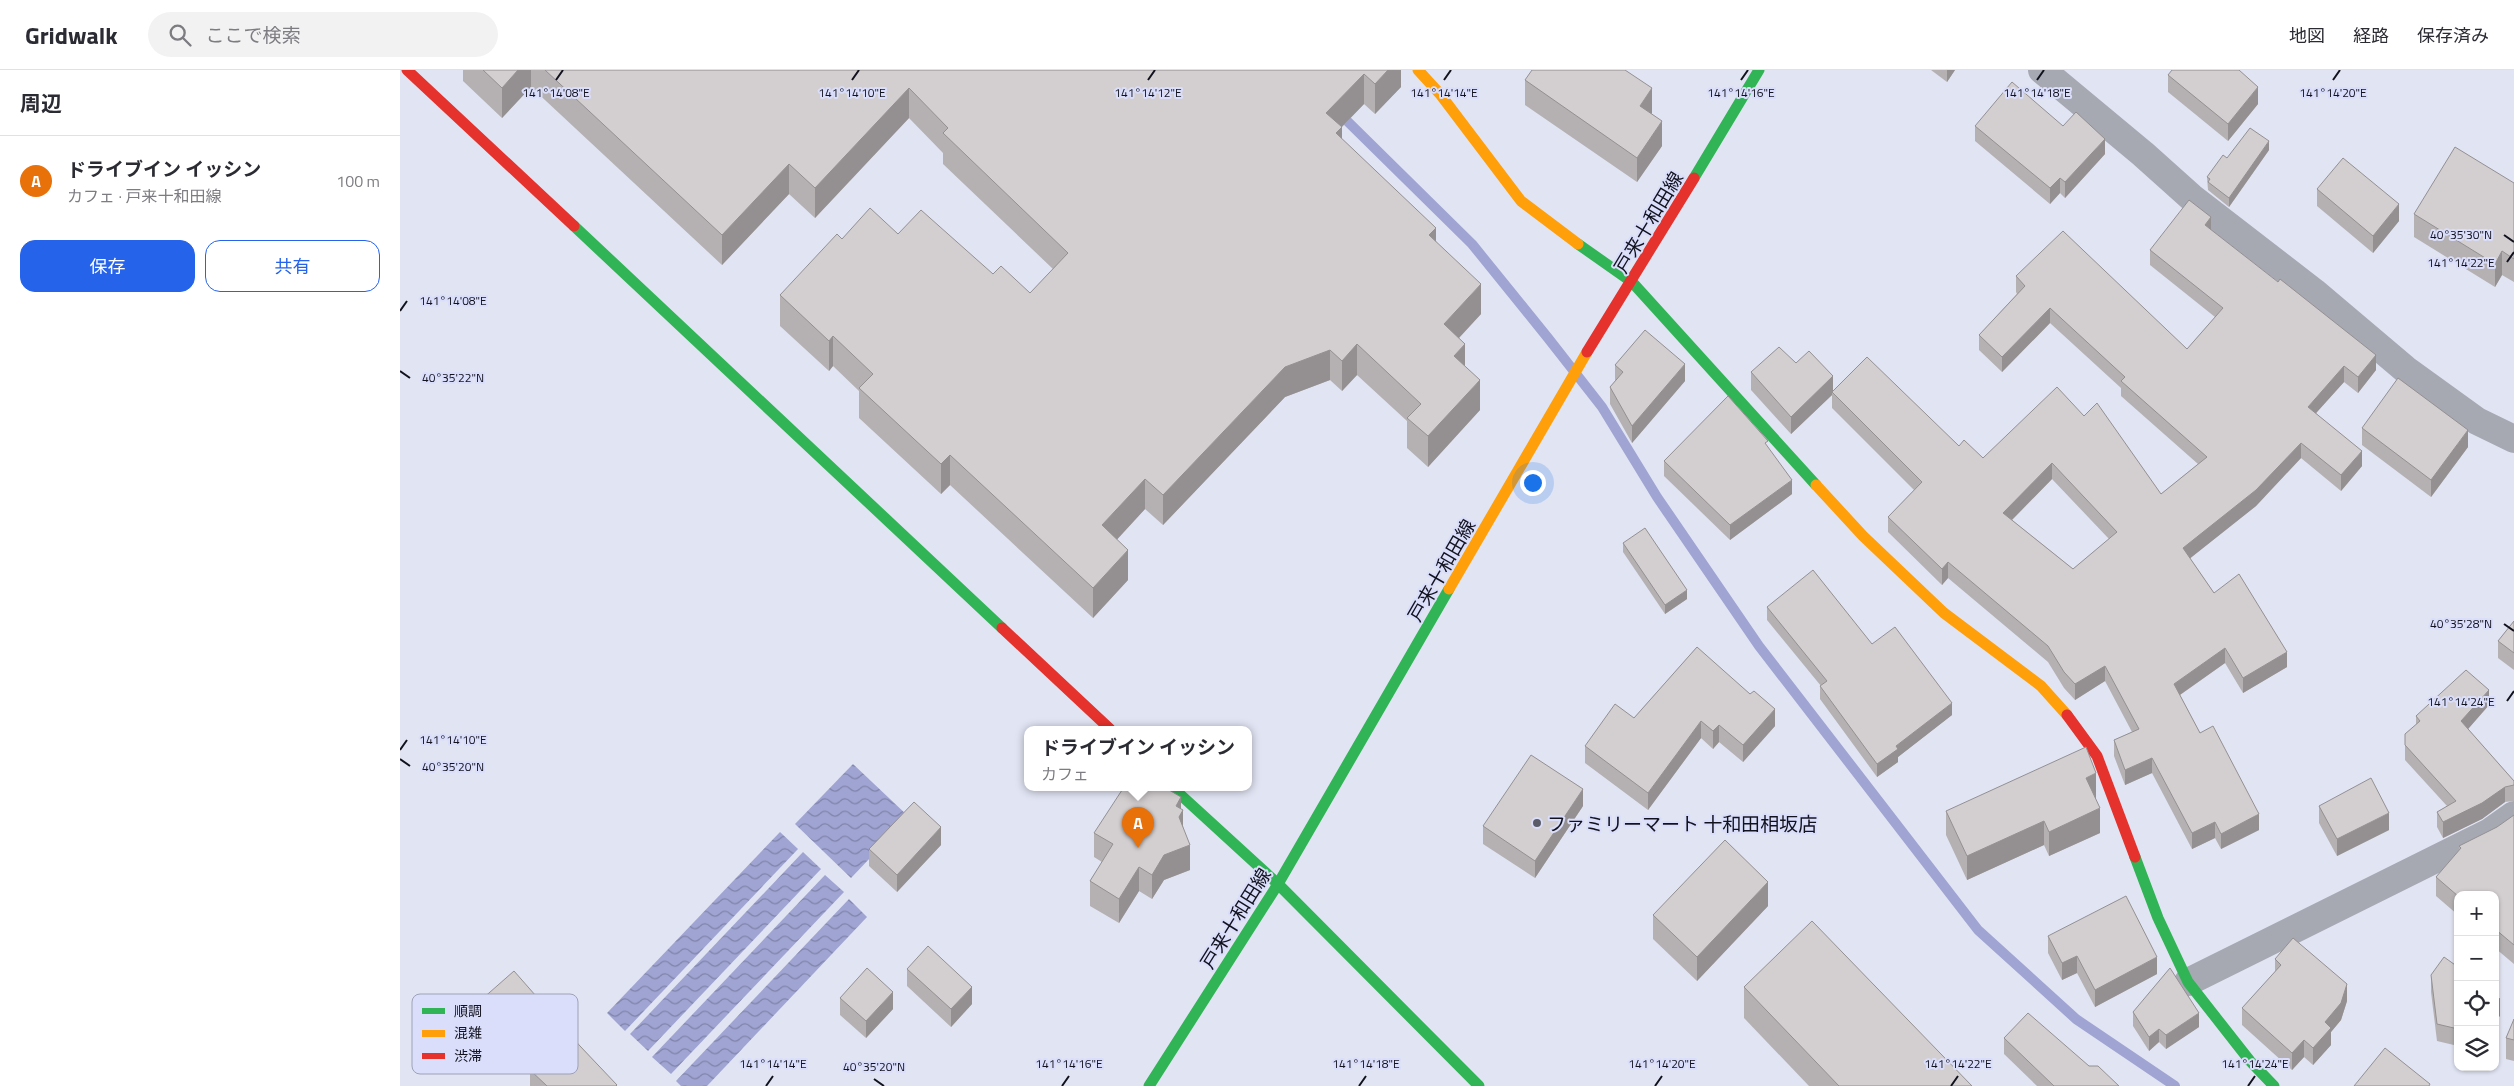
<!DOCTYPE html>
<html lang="ja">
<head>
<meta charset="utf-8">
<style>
  body { margin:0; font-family:"Titillium Web","Noto Sans JP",sans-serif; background:#f2f2f3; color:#2b2b33 }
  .controls { position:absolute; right:15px; bottom:15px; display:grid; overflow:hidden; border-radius:10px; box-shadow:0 1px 4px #0004 }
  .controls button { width:45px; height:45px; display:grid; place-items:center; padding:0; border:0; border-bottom:1px solid #e1e1e2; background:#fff; color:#2b2b33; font:25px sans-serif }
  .you { position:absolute; left:1132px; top:412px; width:18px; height:18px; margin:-12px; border:4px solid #fff; border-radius:50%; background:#1a73e8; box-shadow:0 0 0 8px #1a73e833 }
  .badge { display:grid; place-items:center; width:32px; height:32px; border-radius:50%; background:#2563eb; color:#fff; font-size:16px; font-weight:700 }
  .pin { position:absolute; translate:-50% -41px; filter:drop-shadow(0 1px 2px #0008) }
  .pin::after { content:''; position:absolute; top:26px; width:18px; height:15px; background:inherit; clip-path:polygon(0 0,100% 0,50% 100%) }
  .popup { position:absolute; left:624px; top:656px; width:228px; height:65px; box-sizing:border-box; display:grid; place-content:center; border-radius:10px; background:#fff; filter:drop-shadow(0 1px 4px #0005); font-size:16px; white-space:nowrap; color:#7c7c81 }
  .popup b { font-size:19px; color:#2b2b33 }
  .popup::after { content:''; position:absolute; left:50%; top:100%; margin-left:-10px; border:10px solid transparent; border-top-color:#fff }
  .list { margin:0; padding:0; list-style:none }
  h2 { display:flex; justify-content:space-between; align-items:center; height:65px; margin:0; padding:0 20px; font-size:21px }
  h2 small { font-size:16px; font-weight:400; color:#7c7c81 }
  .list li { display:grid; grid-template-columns:32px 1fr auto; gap:15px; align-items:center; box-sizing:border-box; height:90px; padding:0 20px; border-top:1px solid #e1e1e2 }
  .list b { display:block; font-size:19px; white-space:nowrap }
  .list p { margin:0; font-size:16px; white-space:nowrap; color:#7c7c81 }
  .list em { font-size:16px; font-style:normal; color:#7c7c81 }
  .actions { display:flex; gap:10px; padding:15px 20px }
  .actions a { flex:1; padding:11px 0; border:1px solid #2563eb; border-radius:15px; text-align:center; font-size:18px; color:#2563eb }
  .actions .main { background:#2563eb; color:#fff }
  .icon { flex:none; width:28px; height:28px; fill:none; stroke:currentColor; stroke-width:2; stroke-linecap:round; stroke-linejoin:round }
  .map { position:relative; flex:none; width:2114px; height:1016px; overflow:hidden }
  header { display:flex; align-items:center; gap:30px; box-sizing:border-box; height:70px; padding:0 25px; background:#fff; border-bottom:1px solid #e1e1e2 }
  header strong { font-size:24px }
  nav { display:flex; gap:28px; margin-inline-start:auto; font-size:18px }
  .search { width:350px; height:45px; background:#f2f2f3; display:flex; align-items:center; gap:12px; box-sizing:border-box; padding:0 18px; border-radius:28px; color:#7c7c81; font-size:19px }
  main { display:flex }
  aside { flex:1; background:#fff }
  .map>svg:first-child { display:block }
  .water { fill:url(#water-waves) }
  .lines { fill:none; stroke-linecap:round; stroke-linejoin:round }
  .stream { stroke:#9fa4d2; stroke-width:10 }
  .street { stroke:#a6a8b2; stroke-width:28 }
  .fast { stroke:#30b455; stroke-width:11 }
  .slow { stroke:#ff9f0a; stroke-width:11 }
  .jam { stroke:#e5322d; stroke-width:11 }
  .wall { fill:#b5b1b3; fill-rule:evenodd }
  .shaded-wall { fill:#949092 }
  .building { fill:#d3ced0; stroke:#949092; fill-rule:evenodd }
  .ticks { fill:none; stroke:#11121e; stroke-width:2 }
  .poi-dot { fill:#5a5c69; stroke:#dadefa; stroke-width:2 }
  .labels { text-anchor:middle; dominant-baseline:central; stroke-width:4; stroke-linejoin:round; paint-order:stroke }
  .street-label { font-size:19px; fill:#11121e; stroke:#dadefa }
  .poi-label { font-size:19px; fill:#11121e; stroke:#dadefa; text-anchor:start }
  .key { fill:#dadefa; stroke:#9ea1b8; stroke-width:1 }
  .key-label { font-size:14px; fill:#11121e }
  .ticks-label { font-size:12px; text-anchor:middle; fill:#11121e; stroke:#dadefa; stroke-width:4; stroke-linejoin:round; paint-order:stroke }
</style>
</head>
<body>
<header>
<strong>Gridwalk</strong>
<div class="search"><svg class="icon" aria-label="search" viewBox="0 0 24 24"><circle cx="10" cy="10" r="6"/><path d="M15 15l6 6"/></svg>ここで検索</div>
<nav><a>地図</a><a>経路</a><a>保存済み</a></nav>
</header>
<main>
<aside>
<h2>周辺<small></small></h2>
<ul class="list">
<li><span class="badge" style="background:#e8710a">A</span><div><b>ドライブイン イッシン</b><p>カフェ · 戸来十和田線</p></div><em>100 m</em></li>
</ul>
<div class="actions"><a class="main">保存</a><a>共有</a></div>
</aside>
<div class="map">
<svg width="2114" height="1016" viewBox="0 0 2114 1016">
  <defs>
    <pattern id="water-waves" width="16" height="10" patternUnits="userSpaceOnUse" patternTransform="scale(1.25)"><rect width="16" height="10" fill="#9fa4d2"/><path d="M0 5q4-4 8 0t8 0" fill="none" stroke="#8084aa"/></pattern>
  </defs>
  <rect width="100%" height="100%" fill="#e1e4f3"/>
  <g class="water">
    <path d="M453,694l56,53 -58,61 -56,-54z"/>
    <path d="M380,762l18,17 -173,182 -18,-18z"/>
    <path d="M403,782l18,17 -173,182 -18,-17z"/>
    <path d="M425,805l19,17 -173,182 -19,-17z"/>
    <path d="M449,829l18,18 -160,169h-26l-5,-5z"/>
  </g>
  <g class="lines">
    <path class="stream" d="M939,43l133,131 76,94 54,69 55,90 102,149 219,284 98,89 99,67"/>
    <g class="street">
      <path d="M1642,0l101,84 48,43 123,95 91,77 72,52 37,18"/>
      <path d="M1788,912l302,-150 24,-17"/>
    </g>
    <g class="fast">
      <path d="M1294,108l65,-108"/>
      <path d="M174,156l428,402"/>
      <path d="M1178,174l54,38 184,203"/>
      <path d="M772,717l106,97 201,202"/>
      <path d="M1735,787l23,61 30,64 62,79 24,25"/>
      <path d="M749,1016l129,-202 171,-295"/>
    </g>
    <g class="slow">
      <path d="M1018,0l22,24 81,107 57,43"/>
      <path d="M1416,415l47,51 81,77 97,73 26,29"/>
      <path d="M1049,519l138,-237"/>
    </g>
    <g class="jam">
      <path d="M7,0l167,156"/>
      <path d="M1187,282l107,-174"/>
      <path d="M602,558l108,101"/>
      <path d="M1667,645l30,41 38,101"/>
    </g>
  </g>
  <g class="wall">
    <path d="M63,0h938v17l-26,27 -11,-10 -22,23v12l94,102 45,73 -22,24 6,28 15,44 -52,57 -21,-19v-27l-50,-46 -15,16 -12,-11 -45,17 -122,128 -18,-16 -28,30 11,41 -35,38 -143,-133 -9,9 -82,-76v-27l-26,-25 -4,5 -49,-45v-31l62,-56 56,-5 95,40 37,19 23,-24 -110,-105v-11l-34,-35 -94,100 -26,-24 -67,71 -191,-178 -29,31 -39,-37z"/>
    <path d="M1531,0h24l-8,12z"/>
    <path d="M1768,5l90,29 -30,37 -60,-49z"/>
    <path d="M1125,10l127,33 -1,1 11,32 -25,36 -112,-77z"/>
    <path d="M1575,56h88l42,28 -40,44 -5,-5 -10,11 -75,-63z"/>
    <path d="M1869,80l-40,57 -21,-17 -1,-13 20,-19z"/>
    <path d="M2114,113v99l-12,-7 -7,12 -81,-50v-23z"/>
    <path d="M1917,119l82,32 -26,32 -56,-47z"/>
    <path d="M1811,160l165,140 -18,23 -14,-11 -28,31 46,53 -21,25 -40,-33 -45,48 -66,52 24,35 73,74 -44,26 -18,-30 -45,32 20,38 59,97 -38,19 -6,-11 -23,11 -40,-76 -27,12 -11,-29v-16l18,-8 -27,-51 -30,19 -11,-12 -16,-26 -100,-84 -6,7 -54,-53v-15l26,-27 -82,-82v-13l-41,39 -40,-44v-18l45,-9 37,28 126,55 24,12 101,-42 77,78 37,-30 -77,-68v-8l-71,-65 -48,49 -23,-22v-15l38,-41 -1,-2v-16l171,73 28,-32 -65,-52v-15zM1652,409l57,60 -36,30 -61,-49z"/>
    <path d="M1215,295l70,16 -53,62 -22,-39v-17l5,-6z"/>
    <path d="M1962,358l106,19 -37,50 -69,-52z"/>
    <path d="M1368,378l24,46 -62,46 -66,-64v-15z"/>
    <path d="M1223,473l64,56 -22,15 -42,-62z"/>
    <path d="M1367,537l105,37 80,71 -54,42v5l-21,15 -57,-78v-13h1l-54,-66z"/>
    <path d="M2114,551v49l-16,-12v-17z"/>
    <path d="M1297,577l78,79 -32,36 -24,-20 -6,7 -12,-11 -53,72 -63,-47v-17l49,-28z"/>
    <path d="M2089,635l-21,24 46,52v20l-9,1 -23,17 -39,19 -6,-11v-15l10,-6 -42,-46v-26l11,-9v-9z"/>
    <path d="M1695,728l5,35 -51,23 -5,-11 -77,35 -21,-45v-24l150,-13z"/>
    <path d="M1183,736l-48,72 -52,-34v-18z"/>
    <path d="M1919,736l70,24 -52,26 -18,-33z"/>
    <path d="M781,739l2,17 7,44 -26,10 -12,19 -13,-8 -20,32 -29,-17v-25l12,-19 -8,-5v-24z"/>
    <path d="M2114,745v149l-19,-16v-53h-37v20l-22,-19v-19l23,-27v-4l38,-19z"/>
    <path d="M541,775l-44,47 -28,-26v-17z"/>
    <path d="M1368,836l-71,75 -44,-42v-24z"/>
    <path d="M1648,866l109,38 -62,33 -18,-34 -15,7 -14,-27z"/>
    <path d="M1875,889l72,42 -6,19 -10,12v13l-18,20 -9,-8 -12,13 -50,-45v-17l33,-36z"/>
    <path d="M2058,897v79l-21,-5 -6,-49v-17z"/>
    <path d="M507,899l65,35 -21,23 -44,-41z"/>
    <path d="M1344,917l228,99h-163l-65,-68z"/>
    <path d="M440,928l53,11 -27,29 -26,-23z"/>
    <path d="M81,930l99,46 37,40h-87v-13l-49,-56z"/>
    <path d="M1733,942l66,15 -33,22 -7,-7 -10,9 -16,-25z"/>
    <path d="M2114,949v42l-8,-2v-21z"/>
    <path d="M1604,968l85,28 30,20h-82l-33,-32z"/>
  </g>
  <g class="shaded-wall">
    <path d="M118,0h13v17l-29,31v-30z"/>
    <path d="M988,0h13v17l-26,27v-30z"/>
    <path d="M1547,0h8l-8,12z"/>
    <path d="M964,4v30l-38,39v-30z"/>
    <path d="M1858,17v17l-30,37v-17z"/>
    <path d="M509,18v30l-94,100v-30z"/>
    <path d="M1252,18v25l-12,18v-25z"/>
    <path d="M1262,51v25l-25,36v-24z"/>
    <path d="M942,57v31l-6,-25z"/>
    <path d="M1705,69v15l-40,44v-16z"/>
    <path d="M1869,71v9l-40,57v-9z"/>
    <path d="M389,94v30l-67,71v-30z"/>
    <path d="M1660,108v15l-10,11v-16z"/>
    <path d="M1999,134v17l-26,32v-17z"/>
    <path d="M1811,147v15l-6,-7z"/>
    <path d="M1036,158v30l-7,-23z"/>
    <path d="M2102,181v24l-7,12v-23z"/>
    <path d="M1081,214v30l-37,40v-30z"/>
    <path d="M1650,238v15l-48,49v-15z"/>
    <path d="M433,266v30l-4,5v-30z"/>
    <path d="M957,274v31l-15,16v-30z"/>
    <path d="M1065,274v31l-11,-19z"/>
    <path d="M930,280v30l-45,17 -122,128v-30l122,-128z"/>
    <path d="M1976,285v15l-18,23v-16z"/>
    <path d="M1285,294v17l-53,62v-17z"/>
    <path d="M1944,296v16l-36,40v-15z"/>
    <path d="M1433,306v17l-1,-1v3l-41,39v-17z"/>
    <path d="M1080,310v30l-52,57v-31z"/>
    <path d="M2068,360v17l-37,50v-17z"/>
    <path d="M1901,373v15l-45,48 -73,58v-16z"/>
    <path d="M1962,381v15l-21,25v-16z"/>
    <path d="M550,385v30l-9,9v-30z"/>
    <path d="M1652,393v16l-49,50v-16z"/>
    <path d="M745,409v30l-43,47v-31z"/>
    <path d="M1392,410v14l-62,46v-15z"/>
    <path d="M728,480v30l-35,38v-30z"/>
    <path d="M1548,492v16l-6,7v-16z"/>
    <path d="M1287,520v9l-22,15v-9z"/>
    <path d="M1825,578v15l-51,36v-15z"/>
    <path d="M1887,582v15l-44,26v-15z"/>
    <path d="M1705,596v15l-30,19v-16z"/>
    <path d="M2089,620v15l-28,32v-16z"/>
    <path d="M1552,633v12l-54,42v5l-21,15v-13l19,-18z"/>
    <path d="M1375,639v17l-32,36v-17z"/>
    <path d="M1301,651v17l-53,72v-17z"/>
    <path d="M1319,655v17l-6,7v-18z"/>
    <path d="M1752,688v15l-27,12v-15z"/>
    <path d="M1696,703v25l-10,5v-25z"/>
    <path d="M2105,717v15l-23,17 -39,19v-16z"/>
    <path d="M1183,719v17l-48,72v-17z"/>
    <path d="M781,727v15l2,-2v25l-7,-29z"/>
    <path d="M1700,738v25l-51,23v-24z"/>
    <path d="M1989,743v17l-52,26v-17z"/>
    <path d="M1859,744v16l-38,19v-15z"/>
    <path d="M1644,751v24l-77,35v-24z"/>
    <path d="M1815,752v16l-23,11v-16z"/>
    <path d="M541,757v18l-44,47v-17z"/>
    <path d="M790,775v25l-26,10 -12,19v-24l12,-20z"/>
    <path d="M739,797v24l-20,32v-24z"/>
    <path d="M1368,812v24l-71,75v-24z"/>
    <path d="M1677,886v17l-15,7v-17z"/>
    <path d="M1757,887v17l-62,33v-17z"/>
    <path d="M1947,914v17l-6,19 -10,12v13l-18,20v-17l12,-26z"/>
    <path d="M572,917v17l-21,23v-18z"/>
    <path d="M493,922v17l-27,29v-17z"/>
    <path d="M2100,929v17l-5,5v-17z"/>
    <path d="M1799,943v14l-33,22v-14z"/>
    <path d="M1759,959v13l-10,9v-14z"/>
    <path d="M1904,970v17l-12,13v-17z"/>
  </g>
  <g class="building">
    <path d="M83,0h35l-16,18z"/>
    <path d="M145,0h843l-13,14 -11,-10 -38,39 16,14 -6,6 100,95 -7,7 52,49 -37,40 21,20 -11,12 26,24 -52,56 -21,-18 14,-14 -64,-60 -15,17 -12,-11 -45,17 -122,128 -18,-16 -43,46 26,25 -35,38 -143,-133 -9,9 -82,-76 14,-14 -40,-38 -4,5 -49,-46 57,-61 5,5 28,-31 28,26 23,-24 72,64 8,-8 29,27 38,-40 -125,-120 5,-5 -39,-40 -94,100 -26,-24 -67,71z"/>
    <path d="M1132,0h93l27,18 -12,18 22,15 -25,37 -112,-78z"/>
    <path d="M1772,0h67l19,17 -30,37 -60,-49z"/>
    <path d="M1612,12l51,44 13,-14 29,27 -40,43 -5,-4 -10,10 -75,-62z"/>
    <path d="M1850,58l19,13 -40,57 -21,-16 2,-3 -3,-2 16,-22 4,3z"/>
    <path d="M2055,77l59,36v76l-12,-8 -7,13 -81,-50z"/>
    <path d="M1943,88l56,46 -26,32 -56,-47z"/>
    <path d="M1789,130l22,17 -6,8 73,57 2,-3 96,76 -18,22 -14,-11 -36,41 54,44 -21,24 -40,-32 -45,47 -73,58 31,45 25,-19 48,78 -44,26 -18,-30 -51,36 26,49 13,-7 46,88 -38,20 -6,-12 -23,11 -40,-75 -27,12 -11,-30 25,-11 -34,-63 -30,18 -11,-12 -16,-26 -100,-84 -6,7 -54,-52 34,-35 -90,-90 35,-35 92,89 5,-6 19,18 74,-71 27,29 13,-13 64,91 46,-37 -86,-76 4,-4 -75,-69 -48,49 -23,-22 46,-49 -9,-10 47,-45 124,118 36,-41 -73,-58zM1652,393l65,69 -44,37 -70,-56z"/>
    <path d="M1245,260l40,34 -53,62 -22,-39 13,-15 -8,-7z"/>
    <path d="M1379,277l17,16 13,-12 24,25 -42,41 -40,-45z"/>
    <path d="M1998,308l70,52 -37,50 -69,-52z"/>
    <path d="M1328,326l40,45 -3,2 27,37 -62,45 -66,-64z"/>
    <path d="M1245,458l42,62 -22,15 -42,-62z"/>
    <path d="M1413,500l59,74 23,-17 57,76 -56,43 2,3 -21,15 -57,-78 7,-5 -60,-74z"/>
    <path d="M2114,551v32l-16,-12z"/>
    <path d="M1297,577l53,47 4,-3 21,18 -32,36 -24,-20 -6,6 -12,-10 -53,72 -63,-47 30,-42 19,14z"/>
    <path d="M2066,600l23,20 -28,31 53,60v4l-9,2 -23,16 -39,19 -6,-10 19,-11 -51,-56v-11l15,-13 -4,-5z"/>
    <path d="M1686,677l10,26 -10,5 14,30 -51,24 -5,-11 -77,35 -21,-45z"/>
    <path d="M1131,685l52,34 -48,72 -52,-35z"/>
    <path d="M1971,708l18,35 -52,26 -18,-33z"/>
    <path d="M724,717h40l17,10 -5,9 7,4 -4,7 11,28 -26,10 -12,20 -13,-8 -20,32 -29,-18 23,-37 -19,-11z"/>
    <path d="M514,732l27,25 -44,48 -28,-26z"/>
    <path d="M2114,745v130l-19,-16v-34h-37v1l-22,-19 25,-29 -2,-2 38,-19z"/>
    <path d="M1325,770l43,42 -71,75 -44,-42z"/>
    <path d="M1726,826l31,61 -62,33 -18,-34 -15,7 -14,-27z"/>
    <path d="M1412,851l160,165h-133l-95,-99z"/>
    <path d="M1893,868l54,46 -6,19 -16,19 6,6 -18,20 -9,-8 -12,13 -50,-45 39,-43 -6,-6z"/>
    <path d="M528,876l44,41 -21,22 -44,-40z"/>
    <path d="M2044,887l14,10v62l-21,-5 -6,-49z"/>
    <path d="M467,898l26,24 -27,29 -26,-23z"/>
    <path d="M1770,898l29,45 -33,22 -7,-6 -10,8 -16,-25z"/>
    <path d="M114,901l66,75 37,39 -1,1h-69l-17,-16 7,-7 -56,-63z"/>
    <path d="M2095,925l5,4 -5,5z"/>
    <path d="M1628,943l61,53h9l21,20h-65l-50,-48z"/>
    <path d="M2114,949v21l-8,-2z"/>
    <path d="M1985,978l45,36 -1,2h-75z"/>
  </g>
  <path class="ticks" d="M156,10l7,-10M452,10l7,-10M748,10l7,-10M1044,10l7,-10M1341,10l7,-10M1637,10l7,-10M1933,10l7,-10M2104,165l10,7M2107,192l7,-10M0,241l7,-10M0,301l10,7M2104,554l10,7M2107,631l7,-10M0,680l7,-10M0,689l10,7M474,1009l10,7M366,1016l7,-10M662,1016l7,-10M959,1016l7,-10M1255,1016l7,-10M1551,1016l7,-10M1848,1016l7,-10"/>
  <circle class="poi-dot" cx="1137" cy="753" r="5"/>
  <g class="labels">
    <g class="street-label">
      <text transform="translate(1248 152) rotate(-59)">戸来十和田線</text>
      <text transform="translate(1041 500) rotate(-60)">戸来十和田線</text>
      <text transform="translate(835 848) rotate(-58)">戸来十和田線</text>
    </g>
    <g class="poi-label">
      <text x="1147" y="753">ファミリーマート 十和田相坂店</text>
    </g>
  </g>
  <rect x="12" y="924" width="166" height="80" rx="8" class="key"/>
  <rect x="22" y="938" width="23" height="6" fill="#30b455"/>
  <rect x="22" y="960" width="23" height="7" fill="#ff9f0a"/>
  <rect x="22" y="983" width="23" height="6" fill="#e5322d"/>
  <g class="key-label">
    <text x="54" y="946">順調</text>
    <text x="54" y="968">混雑</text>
    <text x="54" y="991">渋滞</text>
  </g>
  <g class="ticks-label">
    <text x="156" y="27">141°14'08"E</text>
    <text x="452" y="27">141°14'10"E</text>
    <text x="748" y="27">141°14'12"E</text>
    <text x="1044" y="27">141°14'14"E</text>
    <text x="1341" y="27">141°14'16"E</text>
    <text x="1637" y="27">141°14'18"E</text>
    <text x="1933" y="27">141°14'20"E</text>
    <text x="2061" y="169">40°35'30"N</text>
    <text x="2061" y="197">141°14'22"E</text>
    <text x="53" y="235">141°14'08"E</text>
    <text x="53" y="312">40°35'22"N</text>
    <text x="2061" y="558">40°35'28"N</text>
    <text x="2061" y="636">141°14'24"E</text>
    <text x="53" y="674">141°14'10"E</text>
    <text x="53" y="701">40°35'20"N</text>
    <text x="373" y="998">141°14'14"E</text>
    <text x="669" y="998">141°14'16"E</text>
    <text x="966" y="998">141°14'18"E</text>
    <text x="1262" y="998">141°14'20"E</text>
    <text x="1558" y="998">141°14'22"E</text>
    <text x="1855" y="998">141°14'24"E</text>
    <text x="474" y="1001">40°35'20"N</text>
  </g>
</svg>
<div class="controls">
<button>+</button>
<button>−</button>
<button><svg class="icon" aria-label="locate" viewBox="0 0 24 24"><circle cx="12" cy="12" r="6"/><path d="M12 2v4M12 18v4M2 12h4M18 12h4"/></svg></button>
<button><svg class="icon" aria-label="layers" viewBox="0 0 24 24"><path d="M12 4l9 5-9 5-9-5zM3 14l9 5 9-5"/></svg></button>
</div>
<div class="you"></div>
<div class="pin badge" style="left:738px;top:778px;background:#e8710a">A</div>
<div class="popup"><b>ドライブイン イッシン</b>カフェ</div>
</div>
</main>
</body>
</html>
